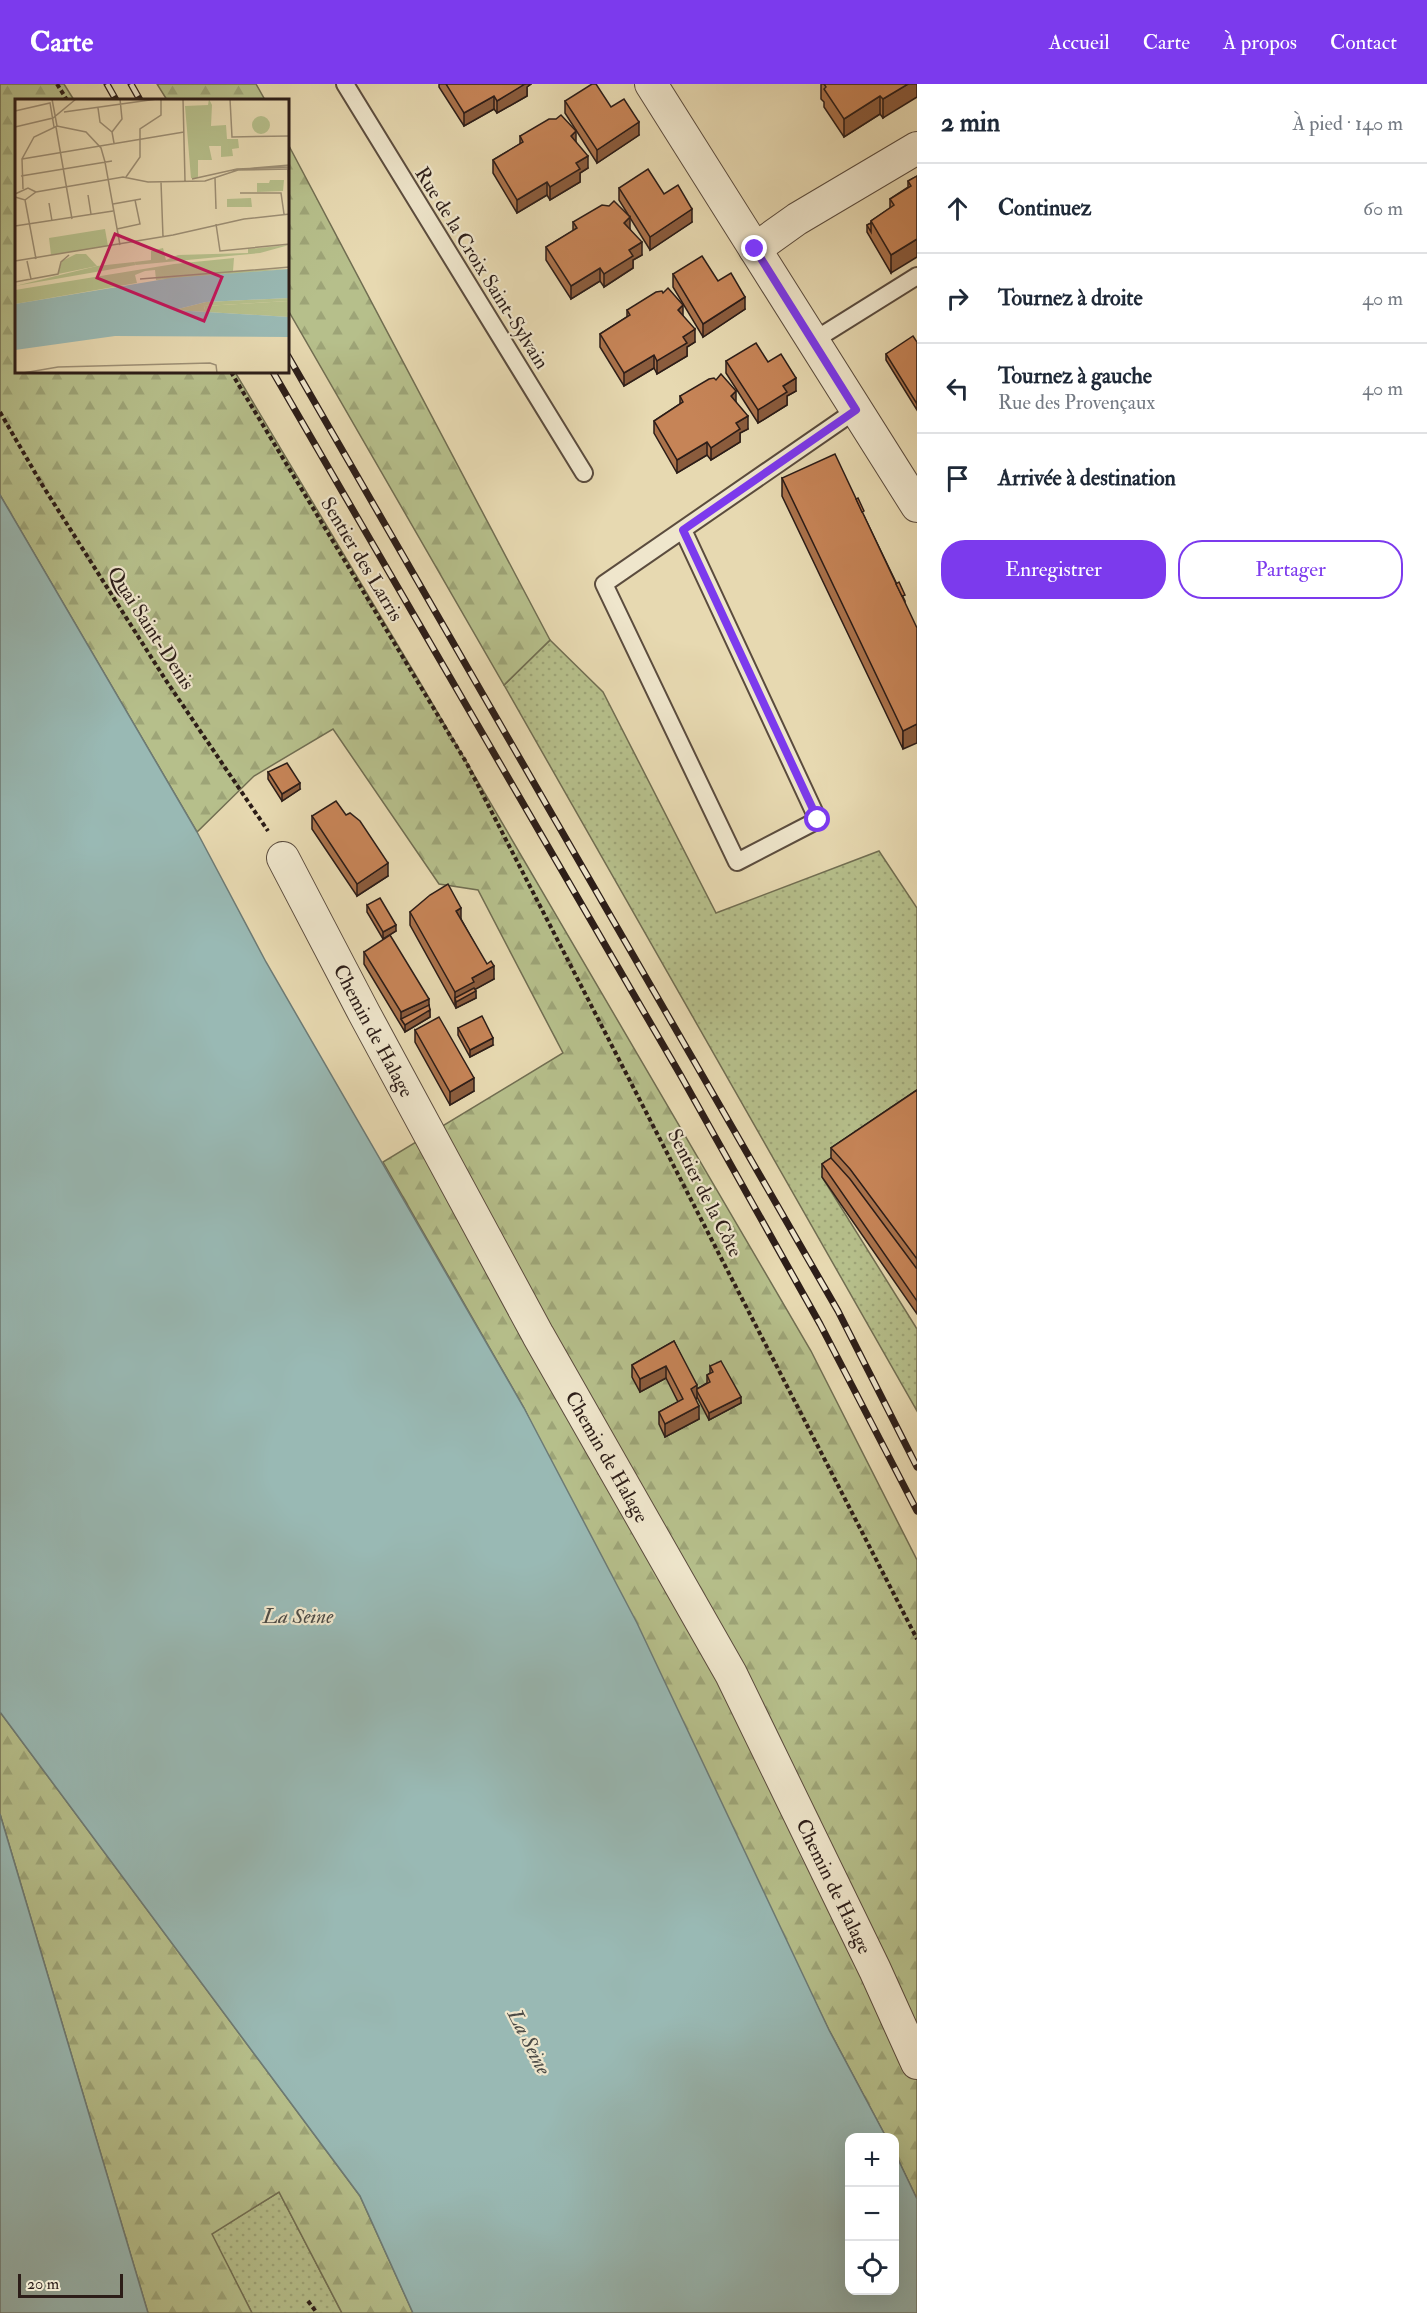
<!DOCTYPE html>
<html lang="fr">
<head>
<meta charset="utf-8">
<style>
  body { margin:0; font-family:"IM FELL Double Pica",serif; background:#f6f6f7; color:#1f2937 }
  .controls { position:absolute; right:18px; bottom:18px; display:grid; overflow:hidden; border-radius:12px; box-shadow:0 6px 24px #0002 }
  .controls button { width:54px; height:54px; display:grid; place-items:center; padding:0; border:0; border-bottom:2px solid #e0e1e3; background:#fff; color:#1f2937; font:30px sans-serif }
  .scale { position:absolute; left:18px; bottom:15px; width:105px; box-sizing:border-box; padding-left:6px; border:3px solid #2c1d18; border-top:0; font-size:16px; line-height:21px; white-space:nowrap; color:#2c1d18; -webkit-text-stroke:4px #efe6cc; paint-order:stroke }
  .stop { position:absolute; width:18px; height:18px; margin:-14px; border:4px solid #7c3aed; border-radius:50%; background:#fff }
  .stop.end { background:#7c3aed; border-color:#fff; box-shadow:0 2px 6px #0008 }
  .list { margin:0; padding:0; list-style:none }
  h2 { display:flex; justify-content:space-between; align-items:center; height:78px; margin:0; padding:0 24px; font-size:26px }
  h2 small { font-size:20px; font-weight:400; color:#747a83 }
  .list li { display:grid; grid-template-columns:39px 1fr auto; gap:18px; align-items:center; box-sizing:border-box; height:90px; padding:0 24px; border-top:2px solid #e0e1e3 }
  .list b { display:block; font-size:22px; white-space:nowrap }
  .list p { margin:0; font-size:20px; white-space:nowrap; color:#747a83 }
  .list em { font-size:20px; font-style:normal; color:#747a83 }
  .actions { display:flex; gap:12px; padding:18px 24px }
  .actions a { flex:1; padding:14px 0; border:2px solid #7c3aed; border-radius:24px; text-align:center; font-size:21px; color:#7c3aed }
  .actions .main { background:#7c3aed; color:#fff }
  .icon { flex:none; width:33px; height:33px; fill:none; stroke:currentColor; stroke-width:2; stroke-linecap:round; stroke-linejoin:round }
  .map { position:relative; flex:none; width:917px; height:2229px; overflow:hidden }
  header { display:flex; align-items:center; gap:36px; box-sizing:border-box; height:84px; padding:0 30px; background:#7c3aed; color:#fff }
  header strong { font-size:28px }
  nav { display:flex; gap:33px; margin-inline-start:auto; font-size:21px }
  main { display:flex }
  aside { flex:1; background:#fff }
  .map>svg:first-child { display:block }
  .grass { fill:url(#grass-dots); stroke:#716e52; stroke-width:1.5 }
  .forest { fill:url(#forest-firs); stroke:#716e52; stroke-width:1.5 }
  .water { fill:#99b9b4; stroke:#6d7b76; stroke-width:1.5 }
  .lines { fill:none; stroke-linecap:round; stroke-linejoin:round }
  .service-casing { stroke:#5b4c3e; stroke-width:20 }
  .minor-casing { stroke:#5b4c3e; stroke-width:34 }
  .path { stroke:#2c1d18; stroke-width:4; stroke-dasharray:4.5 3; stroke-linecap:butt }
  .service { stroke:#efe6cc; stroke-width:16 }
  .minor { stroke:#efe6cc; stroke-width:32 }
  .rail-casing { stroke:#2c1d18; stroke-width:7 }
  .rail { stroke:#efe6cc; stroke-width:4.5; stroke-dasharray:14; stroke-linecap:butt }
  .wall { fill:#aa724b; stroke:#2c1d18; stroke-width:1.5 }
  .shaded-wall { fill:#8b5c3d; stroke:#2c1d18; stroke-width:1.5 }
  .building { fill:#c68457; stroke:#2c1d18; stroke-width:1.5 }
  .route { stroke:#7c3aed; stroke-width:8 }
  .labels { text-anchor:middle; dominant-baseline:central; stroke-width:4.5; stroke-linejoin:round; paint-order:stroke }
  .street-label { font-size:20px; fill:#2c1d18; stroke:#efe6cc }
  .water-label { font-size:21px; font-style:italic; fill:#4d4c47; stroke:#efe6cc }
  .inset-road { fill:none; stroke:#9c8e74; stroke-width:1.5 }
  .view { fill:#c2185b; fill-opacity:0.15; stroke:#c2185b; stroke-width:3 }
  .inset-edge { fill:none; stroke:#2c1d18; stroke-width:3 }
</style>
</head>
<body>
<header>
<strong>Carte</strong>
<nav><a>Accueil</a><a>Carte</a><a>À propos</a><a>Contact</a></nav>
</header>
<main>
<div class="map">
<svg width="917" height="2229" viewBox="0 0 917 2229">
  <defs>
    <pattern id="grass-dots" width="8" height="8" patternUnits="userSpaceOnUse" patternTransform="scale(1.5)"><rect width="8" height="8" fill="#b6bf8b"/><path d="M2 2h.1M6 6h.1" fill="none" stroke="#9da477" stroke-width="1.8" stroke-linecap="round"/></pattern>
    <pattern id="forest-firs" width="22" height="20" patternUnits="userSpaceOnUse" patternTransform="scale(1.5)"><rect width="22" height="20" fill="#b6bf8b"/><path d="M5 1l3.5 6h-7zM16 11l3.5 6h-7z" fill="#9da477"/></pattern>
  </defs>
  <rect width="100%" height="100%" fill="#e7d9b1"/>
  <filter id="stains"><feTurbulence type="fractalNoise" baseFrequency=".00333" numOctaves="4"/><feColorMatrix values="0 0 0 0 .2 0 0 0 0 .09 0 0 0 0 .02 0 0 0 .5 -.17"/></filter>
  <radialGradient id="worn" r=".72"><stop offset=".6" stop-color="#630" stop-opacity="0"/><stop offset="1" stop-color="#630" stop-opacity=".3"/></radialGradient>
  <g class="grass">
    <path d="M550,556l53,52 113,221 163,-62 38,57v204l-95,65 95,152v82l-413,-726z"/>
    <path d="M279,2108l63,121h-90l-41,-79z"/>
  </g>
  <g class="forest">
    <path d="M0,0h64l10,16h-58v272h219l183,307 393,672 106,209v639l-22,-46 -1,-15 -8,-1 -57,-107 -305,-622 -141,-246 180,-109 -85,-163 -39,-6 -106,-155 -79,47 -57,56 -197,-337z"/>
    <path d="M157,0h99l9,16h-98z"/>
    <path d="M288,60l262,496 -46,45 -216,-375z"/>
    <path d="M0,1628l360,484 53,117h-71l-63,-121 -67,42 40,79h-104l-148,-499z"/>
  </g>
  <g class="water">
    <path d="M0,411l197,337 69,130 258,446 113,215 192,407 57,107 -36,1v152h44l1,-137 22,46v114h-504l-53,-117 -360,-484z"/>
    <path d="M0,1730l148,499h-148z"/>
  </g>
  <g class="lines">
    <defs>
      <g id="service">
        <path d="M345,0l239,389"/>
        <path d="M813,257l104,-65"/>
        <path d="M683,446l135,290 -81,42 -133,-278 252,-174"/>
      </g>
      <g id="minor">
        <path d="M651,0l266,422"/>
        <path d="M755,165l42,-30 120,-71"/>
        <path id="s1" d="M283,774l81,155 174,322 193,339 144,296 42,93"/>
      </g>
    </defs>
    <use href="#service" class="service-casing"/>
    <use href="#minor" class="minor-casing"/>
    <g class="path">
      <path d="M57,0l10,16"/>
      <path d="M231,288l235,390 451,877"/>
      <path d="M0,328l41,71 124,196 103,152"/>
      <path d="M308,2217l9,12"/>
    </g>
    <use href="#service" class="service"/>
    <use href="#minor" class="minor"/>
    <defs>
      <g id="rail">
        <path d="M107,0l9,16"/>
        <path d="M131,0l9,16"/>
        <path d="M288,272l550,955 79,156"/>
        <path d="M273,288l408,704 139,248 97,187"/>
      </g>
    </defs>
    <use href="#rail" class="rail-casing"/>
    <use href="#rail" class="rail"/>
  </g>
  <g class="wall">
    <path d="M439,0h92l-4,3v9l-30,17 -3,-4 -30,17 -25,-39z"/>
    <path d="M821,0h96l-34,34 -3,-4 -36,23 -20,-30v-5l-3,-3z"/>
    <path d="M565,17l46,6 28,28 -42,28 -32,-50z"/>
    <path d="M520,52l56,6 12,26 -8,5v9l-30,18 -3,-5 -30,18 -24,-40v-13l27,-16z"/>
    <path d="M917,92l-26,97 -24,-41v-7l4,-2v-2l19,-13v-9l18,-12v-6z"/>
    <path d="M619,104l45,6 28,28 -42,28 -31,-50z"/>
    <path d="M573,138l57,7 12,26 -9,5v8l-29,19 -4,-6 -29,18 -25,-39v-13l27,-16z"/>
    <path d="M673,190l45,7 27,28 -42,28 -30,-50z"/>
    <path d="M627,226l56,6 12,26 -8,5v9l-30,18 -3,-6 -30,18 -24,-39v-13l27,-17z"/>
    <path d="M917,258v68l-31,-50v-6z"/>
    <path d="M726,277l42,1 28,29 -9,5v9l-29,18 -32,-50z"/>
    <path d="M680,312l56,6 12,27 -8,4v9l-29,18 -4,-5 -30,18 -23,-40v-12l26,-17z"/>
    <path d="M782,394l82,38 41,85 -2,148 -121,-253z"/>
    <path d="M268,688l32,17 -18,12 -14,-22z"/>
    <path d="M312,732l76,60 -31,20 -45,-67z"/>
    <path d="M367,821l29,26 -13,8 -16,-27z"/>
    <path d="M410,828l51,7 33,60 -19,10 1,9 -20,10 -46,-83z"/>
    <path d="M364,868l65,53 1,12 -25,15 -41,-68z"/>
    <path d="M458,944l35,17 -23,12 -12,-22z"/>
    <path d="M415,946l59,61 -24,14 -35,-63z"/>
    <path d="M917,1006v224l-95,-137v-13l9,-6v-10z"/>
    <path d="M674,1257l23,48 10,-6v-8l3,-2v-7l31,37 -32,17 -12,-23 -1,2 3,20 -34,18 -6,-13v-12l19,-10 -12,-24 -26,14 -8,-15v-12z"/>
  </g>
  <g class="shaded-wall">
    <path d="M523,0h8l-4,3v9l-30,17v-12z"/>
    <path d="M908,0h9v13l-34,21v-19z"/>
    <path d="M494,12v13l-30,17v-13z"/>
    <path d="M880,12v18l-36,23v-18z"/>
    <path d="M639,38v13l-42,28v-13z"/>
    <path d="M576,47v13l-5,-8z"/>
    <path d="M588,72v12l-8,5v9l-30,18v-13l26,-24z"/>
    <path d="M547,98v13l-30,18v-13z"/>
    <path d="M692,125v13l-42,28v-13z"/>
    <path d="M630,133v13l-6,-7z"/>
    <path d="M917,155v18l-26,16v-18z"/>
    <path d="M642,158v13l-9,5v8l-29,19v-13l25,-24z"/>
    <path d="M600,184v13l-29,18v-13z"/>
    <path d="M745,213v12l-42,28v-13z"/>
    <path d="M683,221v12l-5,-7z"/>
    <path d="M695,245v13l-8,5v9l-30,18v-13l26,-24z"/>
    <path d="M654,271v13l-30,18v-13z"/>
    <path d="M796,294v13l-9,5v9l-29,18v-13l25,-24z"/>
    <path d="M736,307v13l-5,-8z"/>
    <path d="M748,332v13l-8,4v9l-29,18v-12l25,-25z"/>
    <path d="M707,358v13l-30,18v-13z"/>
    <path d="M917,640v19l-14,6v-18z"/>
    <path d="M300,699v6l-18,12v-7z"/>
    <path d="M388,779v13l-31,20v-12z"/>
    <path d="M461,824v13l-5,-10z"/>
    <path d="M396,841v6l-13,8v-7z"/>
    <path d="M494,882v13l-20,11 2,1v7l-20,10v-6l-1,-4v7v-13l17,-14z"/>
    <path d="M429,915v12l1,-1v7l-25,15v-7l-4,-6v-7z"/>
    <path d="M493,954v7l-23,12v-7z"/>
    <path d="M474,994v13l-24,14v-13z"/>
    <path d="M666,1282v12l-26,14v-13z"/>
    <path d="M697,1301v13l-6,3v-12z"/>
    <path d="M741,1313v6l-32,17v-7z"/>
    <path d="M699,1322v13l-34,18v-13z"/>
  </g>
  <g class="building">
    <path d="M446,0h79l-28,17 -3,-5 -30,17z"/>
    <path d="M592,0h4l15,23 13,-8 15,23 -42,28 -32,-49z"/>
    <path d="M824,0h84l-25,15 -3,-3 -36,23 -20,-30 2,-2z"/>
    <path d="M561,31l15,16 -5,5 17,20 -12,7 4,6 -30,18 -3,-5 -30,18 -24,-40 30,-18 -3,-6 29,-17h7z"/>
    <path d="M648,85l16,25 14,-9 14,24 -42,28 -31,-49z"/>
    <path d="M917,92v63l-26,16 -20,-34 23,-16 -4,-6 21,-13 -3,-5z"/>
    <path d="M614,117l16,16 -6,6 18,19 -13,8 4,6 -29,18 -4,-6 -29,18 -25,-39 31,-19 -4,-6 29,-17 7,1z"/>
    <path d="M871,139v9l-4,-7z"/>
    <path d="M702,172l16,25 13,-8 14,24 -42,27 -30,-50z"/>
    <path d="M668,204l15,17 -5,5 17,19 -12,8 4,6 -30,18 -3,-6 -30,18 -24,-39 30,-19 -3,-5 29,-18 6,-1 1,2z"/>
    <path d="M913,252l4,6v62l-31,-50z"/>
    <path d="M756,259l12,19 13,-8 15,24 -13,8 4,6 -29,18 -32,-49z"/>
    <path d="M721,290l15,17 -5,5 17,20 -12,7 4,6 -29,19 -4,-6 -30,18 -23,-39 29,-19 -3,-6 29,-17 5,-1 2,2z"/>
    <path d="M835,370l82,174v96l-14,7 -121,-253z"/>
    <path d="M858,414l6,13 -2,1 -6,-13z"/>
    <path d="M899,498l6,13 -3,1 -6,-12z"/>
    <path d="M287,679l13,20 -18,11 -14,-22z"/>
    <path d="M336,717l10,14 4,-2 10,8 28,42 -31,21 -45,-68z"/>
    <path d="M448,800l13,24 -5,3 31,53 4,-3 3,5 -22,12 2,4 -19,10 -45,-80 20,-17z"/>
    <path d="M380,814l16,27 -13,7 -16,-27z"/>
    <path d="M390,851l39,64 -28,13 -37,-60z"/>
    <path d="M474,904l2,3 -20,11 -1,-4z"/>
    <path d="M429,921l1,5 -25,15 -4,-6z"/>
    <path d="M482,932l11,22 -23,12 -12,-22z"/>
    <path d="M439,933l35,61 -24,14 -35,-62z"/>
    <path d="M917,1006v169l-67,-90 -19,-21z"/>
    <path d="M831,1074l19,21 67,90v32l-95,-137z"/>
    <path d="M674,1257l23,44 -6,4 8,17 -34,18 -6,-12 24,-13 -17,-33 -26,13 -8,-14z"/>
    <path d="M721,1277l20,36 -32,16 -12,-22v-2l13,-7 -3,-7 6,-3 -3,-6z"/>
  </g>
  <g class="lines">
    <path class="route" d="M755,165l101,161 -173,120 135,290"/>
  </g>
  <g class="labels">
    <g class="street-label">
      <text transform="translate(482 184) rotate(58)">Rue de la Croix Saint-Sylvain</text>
      <text transform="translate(362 475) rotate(59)">Sentier des Larris</text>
      <text transform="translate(151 544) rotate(57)">Quai Saint-Denis</text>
      <text stroke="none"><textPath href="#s1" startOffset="195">Chemin de Halage</textPath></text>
      <text transform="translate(705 1109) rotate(63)">Sentier de la Côte</text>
      <text stroke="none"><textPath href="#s1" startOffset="681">Chemin de Halage</textPath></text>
      <text stroke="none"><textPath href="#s1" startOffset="1167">Chemin de Halage</textPath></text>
    </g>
    <g class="water-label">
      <text x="298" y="1532">La Seine</text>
      <text transform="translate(529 1958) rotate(63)">La Seine</text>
    </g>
  </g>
  <g transform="translate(15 15)">
    <rect width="274" height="274" fill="#e7d9b1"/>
    <path d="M274,146l-29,8 -124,12 -2,-3 17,-2v-9l12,-3 3,12 12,-5 70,-2v-4zM274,202v10l-17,-4 -2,4 -65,-1 -1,-4z" fill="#b6bf8b"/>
    <path d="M219,159l-1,13 56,-2 -133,11 -1,-10 -10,1 -10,4 2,8 -122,21v-14l159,-26zM119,163l2,3 -121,21 82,-20zM274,199v3l-85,5 1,4 10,-4 54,5 4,-7h9l4,1 3,12 -115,-7 32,-8z" fill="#b6bf8b"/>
    <path d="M194,0l3,6 -1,21 15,-1 1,14h11l1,9 -7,1 1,7 -12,1v-11h-12l3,14h-14v18h-7l-6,-72 23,-1zM237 26a9 9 0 1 1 18 0a9 9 0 1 1-18 0ZM255,81h14l-1,11 -26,1v-9h12zM236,99l1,9h-25v-8zM90,130l3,17 -57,9 -2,-17zM61,155h10l11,12 -39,8 4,-13z" fill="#b6bf8b"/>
    <path d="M274,170v29l-83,4 -32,8 115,7v20l-174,-1 -100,14v-46l156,-26z" fill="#99b9b4"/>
    <path class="inset-road" d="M37,0l5,27M168,0l2,82M215,0l2,38 58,-1M83,9l2,14 12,10M0,12l35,-8 4,24M49,13l93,-13M0,28l38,-9 23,-19M41,28l16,92M99,44l-2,-11 10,-13 -2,-20M7,60l162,-27M217,71l58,-5M273,71l1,44M6,77l91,-15M111,78l14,-20v-28l21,-14v-16M200,79l1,31M177,80l45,-10 53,-2M146,83l2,55M8,90l-1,-30 12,-22 23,-11 29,6 15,16 4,14 15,83M225,94h41l3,21M0,95l13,-6 8,4M73,96l3,19M0,98l10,3 11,-8 87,-15 25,5 57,-1 33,-11 52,-1M10,101l11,59M34,104l3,18M98,105l28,-5M201,125l4,27 70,-7M0,127l98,-15M102,130l23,-5 -5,-24M0,162l158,-26 71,-16 46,-5M12,162l4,18M125,180l150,-12M0,183l43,-8 3,-12 8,-7M8,274l35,-6 152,-4 6,2 1,8"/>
    <path class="view" d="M100,135l107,43 -18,44 -107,-43z"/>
    <rect width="274" height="274" class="inset-edge"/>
  </g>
  <rect width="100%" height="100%" filter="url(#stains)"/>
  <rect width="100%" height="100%" fill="url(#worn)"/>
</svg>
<div class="controls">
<button>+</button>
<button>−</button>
<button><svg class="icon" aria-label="locate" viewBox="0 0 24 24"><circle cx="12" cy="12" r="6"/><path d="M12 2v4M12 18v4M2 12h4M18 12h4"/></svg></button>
</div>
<div class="scale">20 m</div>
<div class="stop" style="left:818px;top:736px"></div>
<div class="stop end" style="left:755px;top:165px"></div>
</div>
<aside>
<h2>2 min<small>À pied · 140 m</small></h2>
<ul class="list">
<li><svg class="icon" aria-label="ahead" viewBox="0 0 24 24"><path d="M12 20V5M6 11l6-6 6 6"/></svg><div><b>Continuez</b></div><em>60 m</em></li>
<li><svg class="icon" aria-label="right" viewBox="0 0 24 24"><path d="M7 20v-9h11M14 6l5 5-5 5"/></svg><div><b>Tournez à droite</b></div><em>40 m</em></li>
<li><svg class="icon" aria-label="left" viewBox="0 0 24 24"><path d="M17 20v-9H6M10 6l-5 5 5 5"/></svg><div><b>Tournez à gauche</b><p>Rue des Provençaux</p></div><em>40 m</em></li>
<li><svg class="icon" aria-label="arrive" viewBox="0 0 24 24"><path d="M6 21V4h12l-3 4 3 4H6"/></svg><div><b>Arrivée à destination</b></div></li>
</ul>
<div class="actions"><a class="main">Enregistrer</a><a>Partager</a></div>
</aside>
</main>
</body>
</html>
